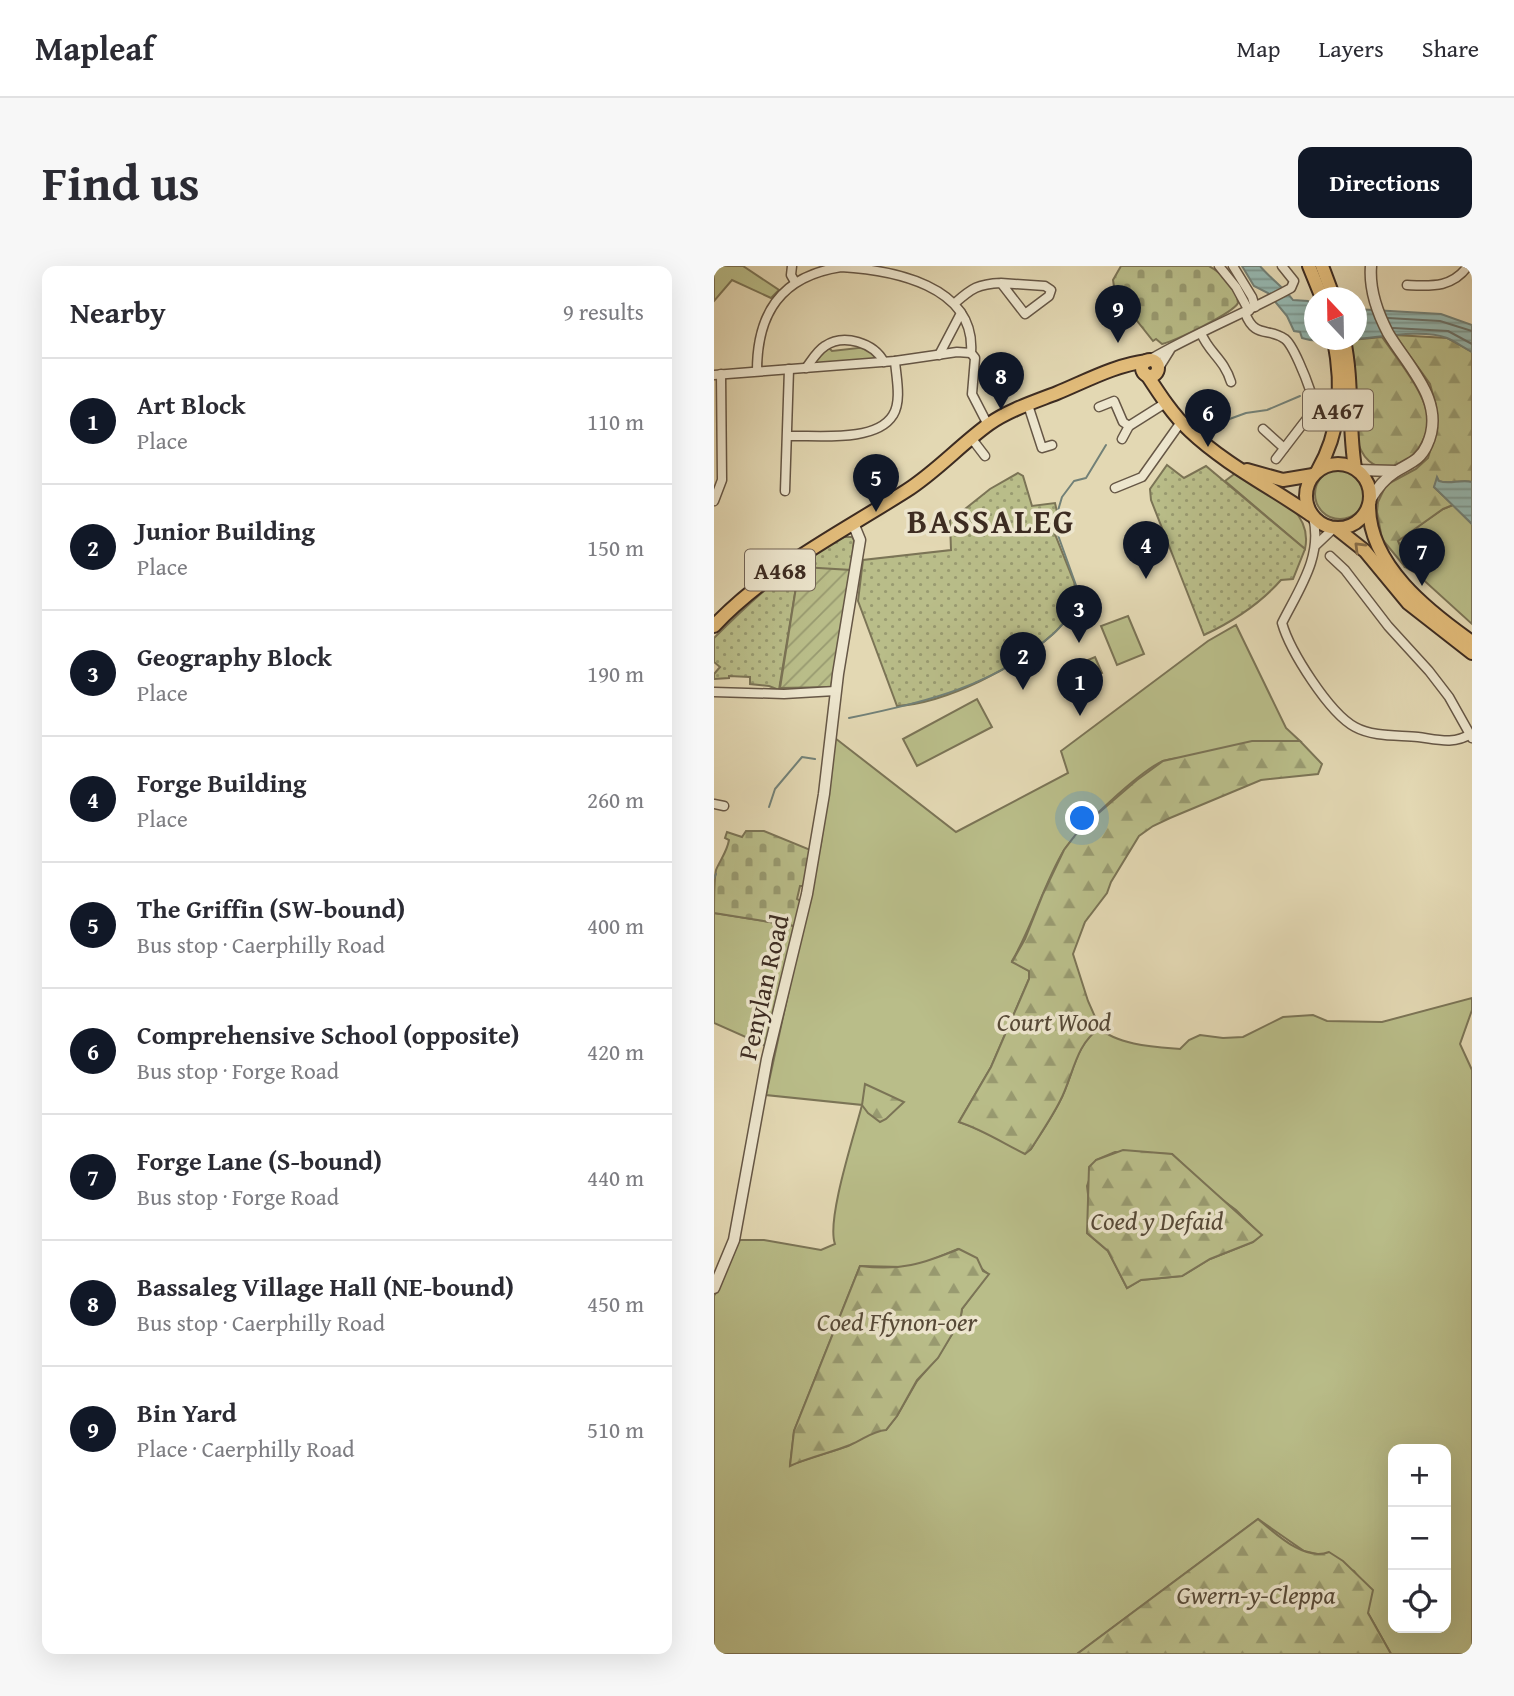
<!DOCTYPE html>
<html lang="en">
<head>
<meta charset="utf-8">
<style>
  body { margin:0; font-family:"Gentium Book Plus",serif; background:#f7f7f7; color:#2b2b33 }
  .controls { position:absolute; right:21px; bottom:21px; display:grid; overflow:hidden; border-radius:14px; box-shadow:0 7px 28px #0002 }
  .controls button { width:63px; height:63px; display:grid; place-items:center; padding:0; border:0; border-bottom:2px solid #e1e1e2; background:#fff; color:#2b2b33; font:35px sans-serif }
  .compass { position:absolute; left:590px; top:21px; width:63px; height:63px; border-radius:50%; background:#fff; box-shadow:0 7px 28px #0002; rotate:338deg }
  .you { position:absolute; left:369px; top:553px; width:24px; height:24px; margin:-18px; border:5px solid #fff; border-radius:50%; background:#1a73e8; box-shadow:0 0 0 10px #1a73e833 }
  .badge { display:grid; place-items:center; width:46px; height:46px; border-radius:50%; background:#111827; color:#fff; font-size:23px; font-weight:700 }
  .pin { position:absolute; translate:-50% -58px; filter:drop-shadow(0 2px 4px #0008) }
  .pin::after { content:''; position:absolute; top:37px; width:24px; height:21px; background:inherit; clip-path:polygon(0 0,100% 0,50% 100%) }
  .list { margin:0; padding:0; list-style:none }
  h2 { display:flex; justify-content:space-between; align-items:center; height:91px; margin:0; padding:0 28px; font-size:30px }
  h2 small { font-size:23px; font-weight:400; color:#7c7c81 }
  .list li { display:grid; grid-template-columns:46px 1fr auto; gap:21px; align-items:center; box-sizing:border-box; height:126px; padding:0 28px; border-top:2px solid #e1e1e2 }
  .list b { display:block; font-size:26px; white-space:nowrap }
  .list p { margin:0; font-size:23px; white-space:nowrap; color:#7c7c81 }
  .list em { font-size:23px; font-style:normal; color:#7c7c81 }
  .icon { flex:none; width:38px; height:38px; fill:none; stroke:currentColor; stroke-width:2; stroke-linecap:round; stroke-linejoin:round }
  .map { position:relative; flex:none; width:758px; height:1388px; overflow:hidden; border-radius:14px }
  header { display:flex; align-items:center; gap:42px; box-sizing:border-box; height:98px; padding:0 35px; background:#fff; border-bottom:2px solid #e1e1e2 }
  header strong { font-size:33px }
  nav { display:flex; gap:38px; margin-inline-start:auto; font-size:24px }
  .intro { display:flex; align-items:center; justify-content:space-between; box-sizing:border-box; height:168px; padding:0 42px }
  h1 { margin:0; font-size:49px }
  .button { padding:18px 32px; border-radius:14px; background:#111827; color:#fff; font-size:24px; font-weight:700 }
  main { display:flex; gap:42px; padding:0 42px }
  aside { flex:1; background:#fff; border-radius:14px; box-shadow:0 7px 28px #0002 }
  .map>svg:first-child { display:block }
  .grass { fill:#b9bd89; stroke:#7b7456; stroke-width:2; fill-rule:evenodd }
  .forest { fill:url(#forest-firs); stroke:#7b7456; stroke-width:2 }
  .cemetery { fill:url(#cemetery-stones); stroke:#7b7456; stroke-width:2 }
  .park { fill:url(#park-dots); stroke:#7b7456; stroke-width:2 }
  .garden { fill:url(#garden-furrows); stroke:#7b7456; stroke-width:2 }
  .water { fill:url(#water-rules); stroke:#728178; stroke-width:2 }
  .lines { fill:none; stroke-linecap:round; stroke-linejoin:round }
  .shore { stroke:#6a726a; stroke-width:2 }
  .stream { stroke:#728178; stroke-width:2 }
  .minor-casing { stroke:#665746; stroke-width:11 }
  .tertiary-casing { stroke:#665746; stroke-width:13 }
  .primary-casing { stroke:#3d2c22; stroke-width:16 }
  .minor { stroke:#ede6ce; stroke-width:8 }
  .tertiary { stroke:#ede6ce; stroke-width:10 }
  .primary { stroke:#e2bc7a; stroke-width:12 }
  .oneway { stroke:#876d4a }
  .labels { text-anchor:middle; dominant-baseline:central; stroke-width:7; stroke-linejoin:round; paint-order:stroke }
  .shield { fill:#ede6ce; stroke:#726456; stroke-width:2 }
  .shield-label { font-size:24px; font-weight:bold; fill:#3d2c22 }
  .street-label { font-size:26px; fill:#3d2c22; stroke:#ede6ce }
  .park-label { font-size:26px; font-style:italic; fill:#564937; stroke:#ede6ce }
  .district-label { font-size:33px; font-weight:bold; letter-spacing:2px; fill:#3d2c22; stroke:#ede6ce }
</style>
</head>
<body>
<header>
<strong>Mapleaf</strong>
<nav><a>Map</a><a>Layers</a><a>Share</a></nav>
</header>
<div class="intro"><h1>Find us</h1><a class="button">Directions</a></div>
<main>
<aside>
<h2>Nearby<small>9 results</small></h2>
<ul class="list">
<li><span class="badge">1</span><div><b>Art Block</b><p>Place</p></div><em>110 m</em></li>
<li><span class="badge">2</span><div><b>Junior Building</b><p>Place</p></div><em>150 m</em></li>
<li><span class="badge">3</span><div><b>Geography Block</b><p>Place</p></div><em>190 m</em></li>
<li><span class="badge">4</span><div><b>Forge Building</b><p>Place</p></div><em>260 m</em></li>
<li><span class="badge">5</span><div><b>The Griffin (SW-bound)</b><p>Bus stop · Caerphilly Road</p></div><em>400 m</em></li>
<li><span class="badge">6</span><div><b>Comprehensive School (opposite)</b><p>Bus stop · Forge Road</p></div><em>420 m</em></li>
<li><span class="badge">7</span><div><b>Forge Lane (S-bound)</b><p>Bus stop · Forge Road</p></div><em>440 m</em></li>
<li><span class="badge">8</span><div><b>Bassaleg Village Hall (NE-bound)</b><p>Bus stop · Caerphilly Road</p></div><em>450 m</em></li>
<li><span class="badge">9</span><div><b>Bin Yard</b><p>Place · Caerphilly Road</p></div><em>510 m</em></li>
</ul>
</aside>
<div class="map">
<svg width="758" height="1388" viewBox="0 0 758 1388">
  <defs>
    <pattern id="forest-firs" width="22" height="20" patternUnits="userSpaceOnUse" patternTransform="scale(1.75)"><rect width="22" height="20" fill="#b9bd89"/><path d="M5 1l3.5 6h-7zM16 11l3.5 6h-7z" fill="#989a70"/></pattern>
    <pattern id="cemetery-stones" width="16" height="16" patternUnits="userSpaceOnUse" patternTransform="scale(1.75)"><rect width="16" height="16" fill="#b9bd89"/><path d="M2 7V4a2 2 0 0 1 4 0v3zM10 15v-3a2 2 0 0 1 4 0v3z" fill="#989a70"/></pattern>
    <pattern id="park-dots" width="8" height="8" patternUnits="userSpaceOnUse" patternTransform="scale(1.75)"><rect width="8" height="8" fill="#b9bd89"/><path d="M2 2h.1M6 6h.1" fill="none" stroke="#989a70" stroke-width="1.8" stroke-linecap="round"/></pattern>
    <pattern id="garden-furrows" width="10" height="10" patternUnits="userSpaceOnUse" patternTransform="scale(1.75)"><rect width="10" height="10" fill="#b9bd89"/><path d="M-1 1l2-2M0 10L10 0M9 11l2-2" fill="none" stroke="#989a70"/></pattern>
    <pattern id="water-rules" width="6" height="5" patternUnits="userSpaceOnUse" patternTransform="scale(1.75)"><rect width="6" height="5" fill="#96b9b2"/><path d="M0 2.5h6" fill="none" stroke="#7c9790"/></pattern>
  </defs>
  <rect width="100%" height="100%" fill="#e3d8b3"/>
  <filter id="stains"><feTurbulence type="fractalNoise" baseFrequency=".00286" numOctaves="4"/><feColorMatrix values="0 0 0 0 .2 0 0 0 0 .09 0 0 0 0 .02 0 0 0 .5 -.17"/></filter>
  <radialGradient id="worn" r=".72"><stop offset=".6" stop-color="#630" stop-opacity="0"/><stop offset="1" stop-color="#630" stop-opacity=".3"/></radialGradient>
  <g class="grass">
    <path d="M0,0h29l36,24 -8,8 -39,-18 -18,21z"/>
    <path d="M142,75l28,21 -78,6 20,-23 6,6 27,-3z"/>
    <circle cx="626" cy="228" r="25"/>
    <path d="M523,206c29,18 77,36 68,77l-80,-68z"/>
    <path d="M739,239l19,19v100l-55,-50 -12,-7 10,-7 -13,-10 -5,-9 46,-32z"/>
    <path d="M414,350l16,38 -27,11 -16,-39z"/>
    <path d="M522,359l50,103 14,13c-35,-1 -71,9 -105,15 -10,2 -23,2 -32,5 -23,10 -85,68 -99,89 -21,35 -31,76 -52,111l17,10v8l-38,88 -32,55c21,6 45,21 66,31l6,-4c10,-16 21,-32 29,-48 13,-24 15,-57 40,-73 16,17 57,19 80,21l9,-9 11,-5 23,3 20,-1 40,-20 30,-2 14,6 55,1 90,-24v12l-12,34 12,26v584h-81l-23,-41 -8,-34 -6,-8 -33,-16 -17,-4 -46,-32 -181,135h-363v-358l25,-56h25l57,10 14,-6c-9,-24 20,-111 27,-139l-96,-10 55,-252 14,-105 121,94 112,-59 -7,-22 147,-110zM401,886l57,2 40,38 24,18 25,25 -8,7 -43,17 -28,17 -41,4 -14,8 -19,-37 -21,-18 3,-23 -3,-24 9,-26zM244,983l30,25 -26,35 -2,12 -22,36 -21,24 -20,35 -11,14h-10l-28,16 -58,19 4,-34 66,-165 42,1 20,-3zM679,1183h53v179h-53z"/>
    <path d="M381,391l7,16 -32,14 -6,-17z"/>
    <path d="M263,433l15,28 -75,39 -14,-27z"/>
    <path d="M0,647l81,13 -29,120 -52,-23z"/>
  </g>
  <g class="forest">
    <path d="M681,69l52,3 25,14v130c-12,-3 -22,3 -34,-1l-4,6 19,18 -10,4 -45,32 4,9 14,9 -11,8 -23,-28 -5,-27 1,-10 8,-17 30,-16 12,-11 8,-27v-25l-6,-22z"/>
    <path d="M668,71c14,20 47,60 46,85 -1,26 -33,61 -59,39 -7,-6 -10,-15 -13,-24l-5,-97z"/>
    <path d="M538,475h48l22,23 -4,10 -57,6 -91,38 -17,8 -14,10 -28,46 -4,11 -22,29 -12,32 15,47 12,27c-25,16 -27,49 -40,73 -8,16 -19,32 -29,48l-6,5c-22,-11 -44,-25 -66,-32l32,-55 38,-88v-8l-17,-9 13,-23 18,-45 21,-44 16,-21 57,-49 26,-19z"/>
    <path d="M151,818l39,18 -18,17 -6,3 -12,-9 -6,-8z"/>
    <path d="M409,884l49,4 90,81 -9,7 -43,17 -28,17 -41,4 -14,8 -19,-37 -21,-18 2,-66 7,-7z"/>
    <path d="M245,983l18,9 6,13 6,3 -27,35 -2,12 -22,37 -21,22 -20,36 -11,14c-14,1 -23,10 -36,15 -20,8 -41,12 -60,21l4,-35 66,-165c41,5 62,-2 99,-17z"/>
    <path d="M544,1253c18,15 47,43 71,33l14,9 30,29 -5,23 23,41h-314z"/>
  </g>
  <g class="cemetery">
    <path d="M407,0h88c13,7 28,22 29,37 -5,10 -63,38 -76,41l-6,-5 -3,2 -38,-48 -2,-13z"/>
    <path d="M32,565h18l49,20 -8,35h-5l-3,13 4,2 -6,25 -81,-13c0,-14 0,-33 2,-43 4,-10 11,-18 13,-30l-4,-2 2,-6 15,5z"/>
  </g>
  <g class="park">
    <path d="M453,199l17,13 22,-12 99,83 -12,30 -12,1c-22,25 -47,41 -77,55l-53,-135 -1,-11z"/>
    <path d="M304,207l5,3 9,30 23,-3 3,13 -9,3 33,83c-10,10 -19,23 -29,32 -37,33 -106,69 -156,72l-39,-105 5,-41 88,-10 -1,-29 40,-32z"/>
    <path d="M130,271h8l2,3 -3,30 -54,11 -18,109 -10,-4 -19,-2v-7l-21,-1v2l-15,1v-5l6,-7 -6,-5v-24c31,-31 90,-87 130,-101z"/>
  </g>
  <path class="garden" d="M88,301l49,3 -20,117 -51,1 17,-107z"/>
  <g class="water">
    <path d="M528,0h18c11,13 23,21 33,34l15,1 6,7v32h35c-15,0 -32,3 -47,-2l-2,-6 -6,-1 -7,-15 -19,-23 -14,-7z"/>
    <path d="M642,43l85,5 31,11v27c-8,-4 -17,-11 -25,-14 -24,-9 -65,-1 -90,1z"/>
    <path d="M723,211l2,4c11,4 21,-2 33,1v42l-38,-37z"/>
  </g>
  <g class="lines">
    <g class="shore">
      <path d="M674,52l52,3 32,10"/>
      <path d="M679,62l55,3 24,13"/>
    </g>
    <g class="stream">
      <path d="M488,163l44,-16 21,-3 33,-14"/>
      <path d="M135,452c74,-15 146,-32 204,-84 10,-9 19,-22 29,-32l-28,-78 8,-27 12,-16 12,-3 20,-33"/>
      <path d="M55,541l6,-18 27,-32 13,2"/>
      <path d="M0,612l2,-4"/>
    </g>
    <defs>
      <g id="minor">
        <path d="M78,0l-1,9 4,7"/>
        <path d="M505,0l17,21 13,24"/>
        <path d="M519,0l19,31 3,10"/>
        <path d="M693,19c25,1 45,3 61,-19"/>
        <path d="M241,37c17,-15 23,-19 46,-20l24,31 24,-18 2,-6 -6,-4 -44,-3"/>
        <path d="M531,47c10,26 23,14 40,26 8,6 21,39 25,51 2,6 1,15 2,22l-36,47"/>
        <path d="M487,67c8,20 23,26 30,49"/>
        <path d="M225,89l22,-42"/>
        <path d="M435,94c46,-27 95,-46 142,-72l3,-7 -12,-15"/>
        <path d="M92,102c6,-8 11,-17 19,-22 19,-13 49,-3 59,16"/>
        <path d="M43,105c0,-58 24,-95 84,-104 51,3 135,18 130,86l4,5 -3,36 16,31"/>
        <path d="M443,105l13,-21"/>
        <path d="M0,109l181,-14 62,-9 14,1"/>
        <path d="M314,139l14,43 10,-3"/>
        <path d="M385,141l15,-6 9,21 6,4"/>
        <path d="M549,163l21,19"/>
        <path d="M74,170c28,-1 88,7 105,-21 9,-14 3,-39 2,-54"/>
        <path d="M258,173l13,17"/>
        <path d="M408,173l7,-13 38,-24"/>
        <path d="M401,222l27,-11 39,-55"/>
        <path d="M71,225l4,-122"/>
        <path d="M0,235l8,-21 -1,-106"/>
        <path d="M599,251c10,39 -14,72 -31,106 8,28 47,90 73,104 18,10 43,8 63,10 17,2 37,8 52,-3"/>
        <path d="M602,279l18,-17"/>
        <path d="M616,290l15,14 43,56 41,45 20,26 23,41"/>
        <path d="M0,426l70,2 51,-3"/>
        <path d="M0,538l10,2"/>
      </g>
      <g id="tertiary">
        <path d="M643,204l39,1"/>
        <path d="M656,234c7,-12 14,-21 25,-28 14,-9 25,-11 32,-27 20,-43 -19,-78 -39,-112 -11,-21 -19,-43 -17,-67"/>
        <path d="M0,1022l20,-48 33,-181 40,-165 17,-100 14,-120 22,-134 -7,-17"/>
      </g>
      <g id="primary">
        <path d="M595,0l13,32"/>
        <path d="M608,0l12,32"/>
        <path d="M630,74c9,42 4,85 11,128"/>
        <circle cx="436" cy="102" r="8"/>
        <path d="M433,109c13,20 26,40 43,56 36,34 81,56 121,84"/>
        <circle cx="624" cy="230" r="32"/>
        <path d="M533,204l36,10 30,-5"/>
        <path d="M604,204c23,-40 25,-85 16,-130"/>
        <path d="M655,240c0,59 59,105 103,136"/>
        <path d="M622,262l29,23 43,52 64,50"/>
        <path d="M0,360c54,-57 126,-93 192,-135 30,-19 54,-46 83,-67 20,-14 45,-22 68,-31 29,-12 58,-28 90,-32"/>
      </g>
    </defs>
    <use href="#minor" class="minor-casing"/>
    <use href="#tertiary" class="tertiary-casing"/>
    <use href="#primary" class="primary-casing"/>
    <use href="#minor" class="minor"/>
    <use href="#tertiary" class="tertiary"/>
    <use href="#primary" class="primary"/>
  </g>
  <defs><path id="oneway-chevron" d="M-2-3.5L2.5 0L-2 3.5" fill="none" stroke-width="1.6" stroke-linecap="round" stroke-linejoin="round" transform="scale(1.75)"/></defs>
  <use class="oneway" href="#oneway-chevron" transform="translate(645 281) rotate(-135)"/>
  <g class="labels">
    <g class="shield">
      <rect x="589" y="123.5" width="70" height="41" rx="5"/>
      <rect x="31" y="283.5" width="70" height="41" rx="5"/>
    </g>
    <g class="shield-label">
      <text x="624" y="144">A467</text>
      <text x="66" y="304">A468</text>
    </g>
    <g class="street-label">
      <text transform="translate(49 721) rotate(-77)">Penylan Road</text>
    </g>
    <g class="park-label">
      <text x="340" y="755">Court Wood</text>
      <text x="443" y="954">Coed y Defaid</text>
      <text x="183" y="1055">Coed Ffynon-oer</text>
      <text x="542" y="1328">Gwern-y-Cleppa</text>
    </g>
    <g class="district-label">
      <text x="277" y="255">BASSALEG</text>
    </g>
  </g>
  <rect width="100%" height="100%" filter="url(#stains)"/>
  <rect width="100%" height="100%" fill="url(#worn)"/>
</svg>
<div class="controls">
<button>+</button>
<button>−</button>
<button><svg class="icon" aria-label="locate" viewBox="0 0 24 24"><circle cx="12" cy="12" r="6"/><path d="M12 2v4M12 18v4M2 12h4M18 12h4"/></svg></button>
</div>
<svg class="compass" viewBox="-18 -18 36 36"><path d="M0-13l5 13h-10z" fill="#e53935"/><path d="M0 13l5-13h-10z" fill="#7c7c81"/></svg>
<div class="you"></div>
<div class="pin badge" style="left:366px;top:450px">1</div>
<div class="pin badge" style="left:309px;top:424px">2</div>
<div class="pin badge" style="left:365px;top:377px">3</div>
<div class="pin badge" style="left:432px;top:313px">4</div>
<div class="pin badge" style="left:162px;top:246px">5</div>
<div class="pin badge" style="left:494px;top:181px">6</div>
<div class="pin badge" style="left:708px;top:320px">7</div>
<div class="pin badge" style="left:287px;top:144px">8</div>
<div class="pin badge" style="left:404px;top:77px">9</div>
</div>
</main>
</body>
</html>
